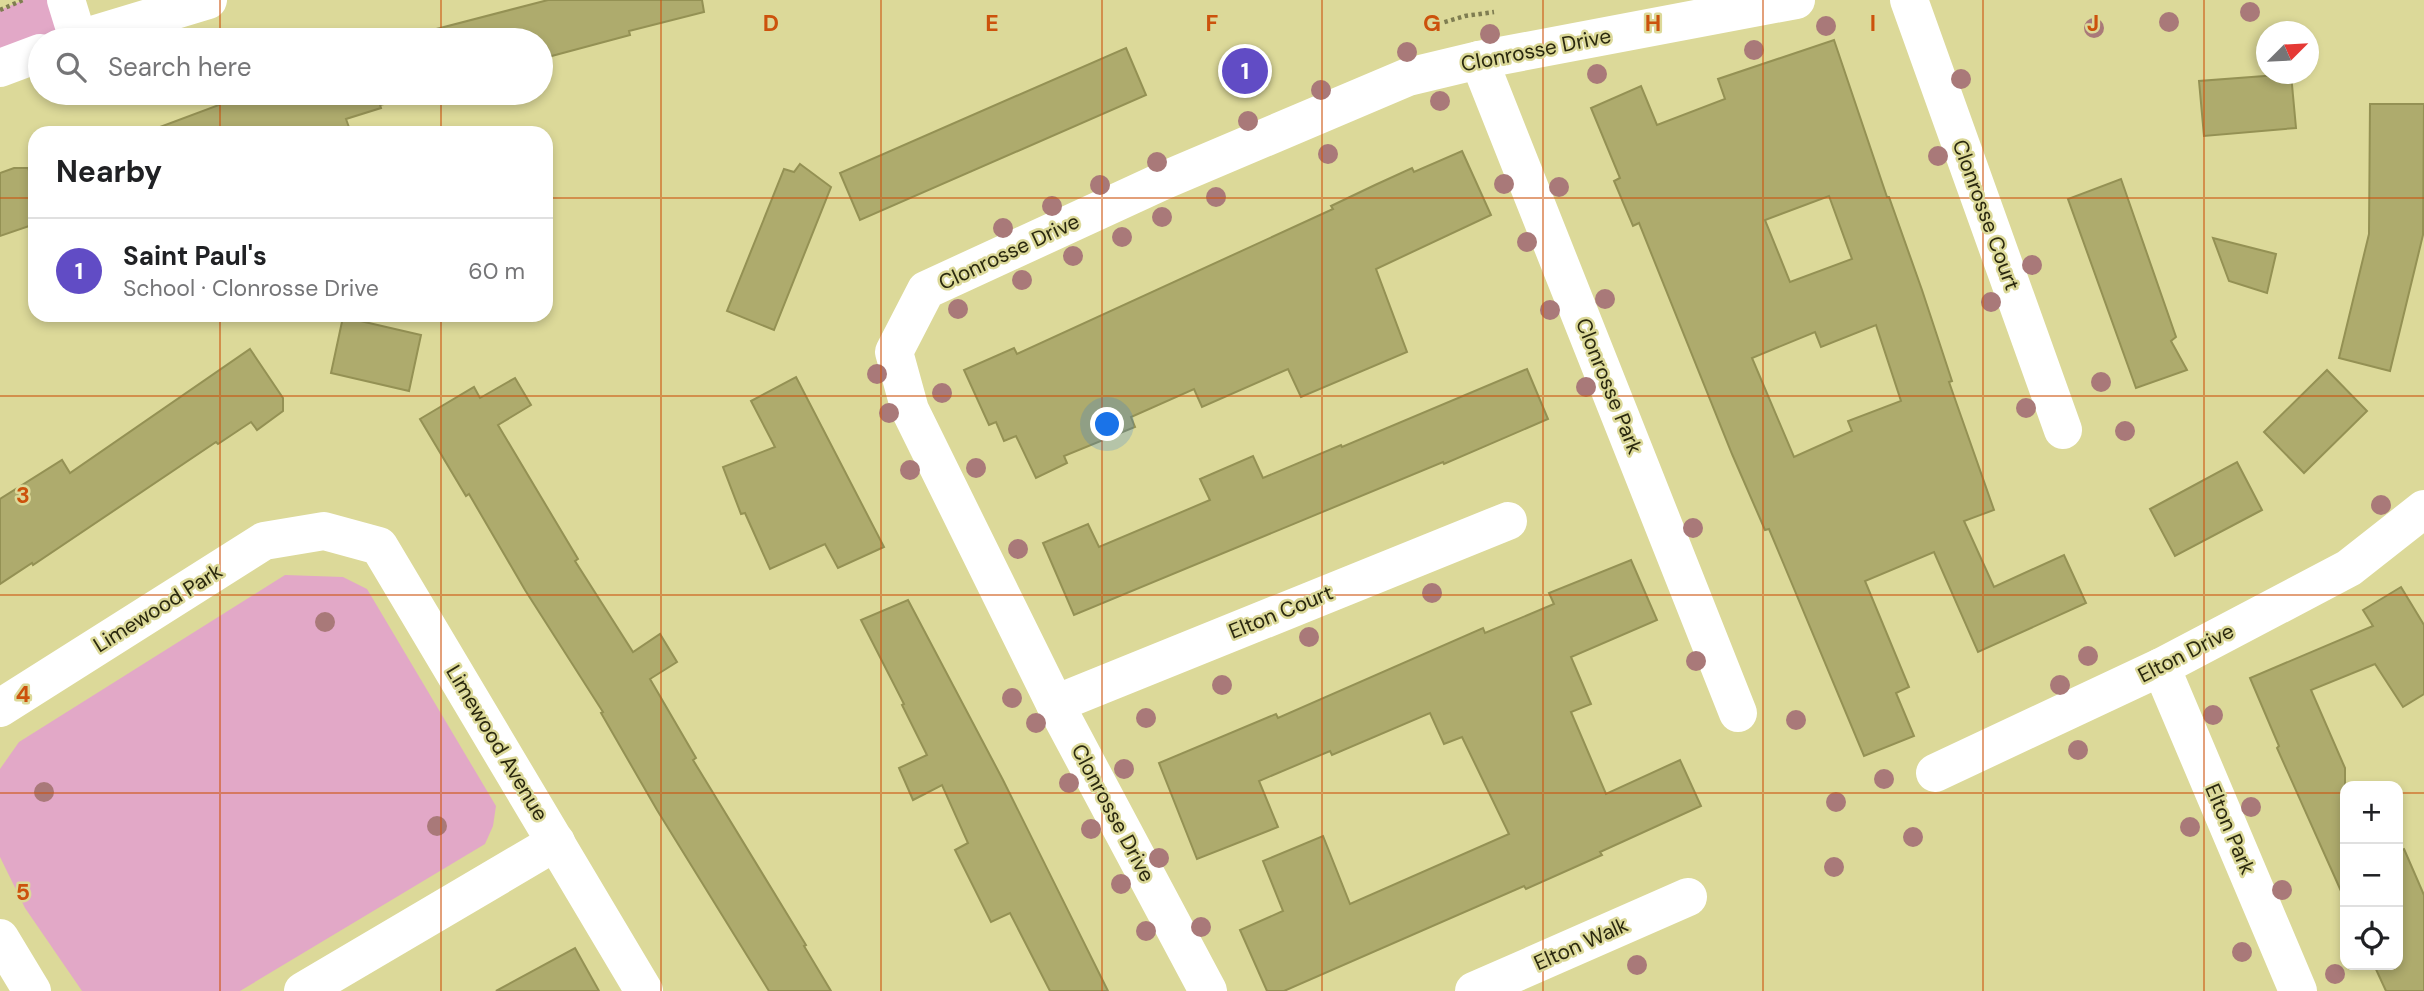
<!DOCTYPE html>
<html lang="en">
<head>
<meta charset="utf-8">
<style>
  body { margin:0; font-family:"DM Sans",sans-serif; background:#f6f6f6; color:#202124 }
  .controls { position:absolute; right:21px; bottom:21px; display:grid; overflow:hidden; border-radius:14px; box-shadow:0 4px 10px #0003 }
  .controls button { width:63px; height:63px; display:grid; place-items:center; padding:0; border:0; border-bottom:2px solid #e0e0e0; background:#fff; color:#202124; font:35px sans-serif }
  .compass { position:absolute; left:2256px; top:21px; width:63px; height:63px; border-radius:50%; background:#fff; box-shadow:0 4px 10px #0003; rotate:66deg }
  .you { position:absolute; left:1108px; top:425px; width:24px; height:24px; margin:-18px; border:5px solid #fff; border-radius:50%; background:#1a73e8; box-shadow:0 0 0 10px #1a73e833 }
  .badge { display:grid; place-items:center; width:46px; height:46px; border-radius:50%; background:#614cc5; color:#fff; font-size:23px; font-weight:700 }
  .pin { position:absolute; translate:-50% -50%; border:4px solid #fff; box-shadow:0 2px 7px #0006 }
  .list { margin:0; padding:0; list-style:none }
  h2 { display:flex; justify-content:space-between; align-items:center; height:91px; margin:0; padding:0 28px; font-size:30px }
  h2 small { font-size:23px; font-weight:400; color:#757577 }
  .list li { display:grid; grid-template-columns:46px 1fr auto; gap:21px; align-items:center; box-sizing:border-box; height:105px; padding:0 28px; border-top:2px solid #e0e0e0 }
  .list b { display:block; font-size:26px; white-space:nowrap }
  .list p { margin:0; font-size:23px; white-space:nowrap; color:#757577 }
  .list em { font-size:23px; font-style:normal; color:#757577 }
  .icon { flex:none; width:38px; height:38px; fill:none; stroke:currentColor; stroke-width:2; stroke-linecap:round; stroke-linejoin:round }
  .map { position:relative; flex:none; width:2424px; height:991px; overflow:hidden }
  .search { position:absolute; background:#fff; box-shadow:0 4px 10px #0003; left:28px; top:28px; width:525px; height:77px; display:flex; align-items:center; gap:18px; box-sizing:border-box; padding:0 24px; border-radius:38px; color:#757577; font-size:26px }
  .panel { position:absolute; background:#fff; box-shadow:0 4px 10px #0003; left:28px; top:126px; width:525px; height:196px; border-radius:21px }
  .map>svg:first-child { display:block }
  .green { fill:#e2a8c7 }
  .building { fill:#aeab6d; stroke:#949154; stroke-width:2; fill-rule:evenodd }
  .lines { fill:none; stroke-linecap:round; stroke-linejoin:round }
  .path { stroke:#7f7d51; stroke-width:4.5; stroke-dasharray:3.5 3.5; stroke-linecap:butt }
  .street { stroke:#fff; stroke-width:38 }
  .tree { fill:#a97979 }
  .grid { fill:none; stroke:#cc520c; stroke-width:2; stroke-opacity:0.55 }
  .labels { text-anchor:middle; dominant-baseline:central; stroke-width:5; stroke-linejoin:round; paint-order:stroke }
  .street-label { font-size:21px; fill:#2a280f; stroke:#dcd999 }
  .grid-label { font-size:23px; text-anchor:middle; font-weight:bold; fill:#cc520c; stroke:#dcd999; stroke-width:5; stroke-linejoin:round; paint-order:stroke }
</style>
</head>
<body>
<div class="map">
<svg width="2424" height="991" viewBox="0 0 2424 991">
  <rect width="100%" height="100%" fill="#dcd999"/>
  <g class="green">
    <path d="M24,0h41l10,40h-35l-40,28v-58z"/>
    <path d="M285,575l58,2 24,12 129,217 -3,20 -8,18 -245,147h-158l-57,-83 -25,-51v-88l19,-27z"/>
  </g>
  <g class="building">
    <path d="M548,0h154l2,12 -75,19 1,4 -82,22 1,4 -8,2v-23h-147z"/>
    <path d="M1834,40l53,157h2l33,93 30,91 -3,1 45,128 -30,11 30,66 70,-32 22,48 -108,49 -44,-100 -69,29 44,106 -13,6 18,43 -50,20 -95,-227 -4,1 -33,-76 -93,-231 -6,3 -19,-45 6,-3 -29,-70 50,-22 16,39 68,-26 -7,-20zM1829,196l23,63 -62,23 -25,-62zM1876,325l25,76 -53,20 4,10 -58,26 -42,-99 63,-26 6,15z"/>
    <path d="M1126,48l20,47 -286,125 -20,-47z"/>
    <path d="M2291,74l5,54 -92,8 -5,-55z"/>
    <path d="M239,93h186l-45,12 1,3 -35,11 5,14h-199v-3l67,-25 -2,-6z"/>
    <path d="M2370,104h54l-1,131 -33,136 -51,-13 30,-124z"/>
    <path d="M1462,151l29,64 -115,54 31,83 -106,45 -13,-28 -86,38 -8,-18 -63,28 4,10 -71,29 3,7 -31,15 -20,-42 -12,5 -8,-19 -7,3 -25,-55 50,-22 3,6 316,-145 -2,-3 44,-21 37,-17 2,4z"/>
    <path d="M800,164l31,23 -57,143 -47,-19 57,-142 10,3z"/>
    <path d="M14,168h14l7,19v37l-35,12v-63z"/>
    <path d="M2121,179l55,158 -5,4 16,29 -51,18 -68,-189z"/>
    <path d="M2213,238l63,16 -9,39 -38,-12z"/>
    <path d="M343,317l78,18 -12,56 -78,-18z"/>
    <path d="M250,349l33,49v13l-26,19 -6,-8 -33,22 -2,-2 -183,123 -1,-2 -32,21v-85l62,-39 8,13z"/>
    <path d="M1527,369l21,50 -104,45 -1,-2 -369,153 -31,-72 45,-19 11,23 111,-47 -10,-21 53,-23 10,22 78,-33 1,2z"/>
    <path d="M2327,370l40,41 -63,62 -40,-41z"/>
    <path d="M796,377l88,170 -46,21 -13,-24 -55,25 -25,-56 -4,1 -18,-47 52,-20 -24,-46z"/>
    <path d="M515,378l16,27 -33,20 80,134 -3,2 58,91 27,-18 17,28 -27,17 46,79 -3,2 113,185 -2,1 27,45h-62l-112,-181 -56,-97 2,-1 -78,-122 -56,-96 -3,2 -46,-77 54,-32 6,11z"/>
    <path d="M2237,462l25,48 -87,46 -25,-47z"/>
    <path d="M1631,560l26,60 -86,37 20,47 -20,8 35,82 74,-34 21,46 -101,46 2,3 -76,34 -2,-3 -240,105h-17l-27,-61 43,-19 -20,-50 60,-25 27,68 159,-70 -47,-97 -18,7 -14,-31 -98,42 -2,-4 -71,30 19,46 -81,32 -38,-96 117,-49 2,4 205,-90 2,5 69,-29 -5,-11z"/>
    <path d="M2401,587l23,38v69l-21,13 -28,-43 -64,26 34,78v132l-68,-152 2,-2 -29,-68 123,-52 -10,-16z"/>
    <path d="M908,600l95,180 105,211h-58l-40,-78 -19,9 -36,-72 13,-7 -26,-58 -29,15 -14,-32 28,-13 -25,-50 2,-1 -43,-84z"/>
    <path d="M2404,849l20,46v96h-38l-12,-26h24v-113z"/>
    <path d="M575,948l24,43h-103z"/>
  </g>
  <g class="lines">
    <g class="path">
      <path d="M0,10l23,-10"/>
      <path d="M1431,26l34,-10 29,-4"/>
    </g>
    <g class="street">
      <path d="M66,0l12,39"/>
      <path d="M1909,0l154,430"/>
      <path d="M76,40l132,-40"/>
      <path d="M1479,60l259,653"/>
      <path d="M0,68l40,-15"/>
      <path d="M2161,667l137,324"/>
      <path d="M1055,704l453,-183"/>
      <path d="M0,708l264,-167 60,-10 55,15 265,445"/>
      <path d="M1935,773l226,-106 188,-99 75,-59"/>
      <path d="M0,938l32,53"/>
      <path d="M303,991l253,-149"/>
      <path d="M1208,991l-153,-287 -145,-294 -16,-58 32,-62 239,-110 243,-103 71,-17 317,-60"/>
      <path d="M1474,991l214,-94"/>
    </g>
  </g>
  <g class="tree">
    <circle cx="2250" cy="12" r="10"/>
    <circle cx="2169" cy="22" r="10"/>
    <circle cx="1826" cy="26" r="10"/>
    <circle cx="2094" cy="28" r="10"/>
    <circle cx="1490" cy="34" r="10"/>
    <circle cx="1754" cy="50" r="10"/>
    <circle cx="1407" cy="52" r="10"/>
    <circle cx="1597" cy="74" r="10"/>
    <circle cx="1961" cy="79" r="10"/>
    <circle cx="1321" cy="90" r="10"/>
    <circle cx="1440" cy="101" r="10"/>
    <circle cx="1248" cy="121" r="10"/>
    <circle cx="1328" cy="154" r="10"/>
    <circle cx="1938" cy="156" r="10"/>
    <circle cx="1157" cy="162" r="10"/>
    <circle cx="1504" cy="184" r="10"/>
    <circle cx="1100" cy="185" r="10"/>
    <circle cx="1559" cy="187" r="10"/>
    <circle cx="1216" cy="197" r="10"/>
    <circle cx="1052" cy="206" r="10"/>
    <circle cx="1162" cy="217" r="10"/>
    <circle cx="1003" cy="228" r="10"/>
    <circle cx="1122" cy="237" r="10"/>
    <circle cx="1527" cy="242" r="10"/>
    <circle cx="1073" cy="256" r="10"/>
    <circle cx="2032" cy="265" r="10"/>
    <circle cx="1022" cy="280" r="10"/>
    <circle cx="1605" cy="299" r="10"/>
    <circle cx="1991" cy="302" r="10"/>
    <circle cx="958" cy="309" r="10"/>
    <circle cx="1550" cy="310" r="10"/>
    <circle cx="877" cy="374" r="10"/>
    <circle cx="2101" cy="382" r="10"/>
    <circle cx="1586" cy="387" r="10"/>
    <circle cx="942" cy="393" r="10"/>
    <circle cx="2026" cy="408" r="10"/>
    <circle cx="889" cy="413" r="10"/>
    <circle cx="2125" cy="431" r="10"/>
    <circle cx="976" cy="468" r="10"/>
    <circle cx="910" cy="470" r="10"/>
    <circle cx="2381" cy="505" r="10"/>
    <circle cx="1693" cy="528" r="10"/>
    <circle cx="1018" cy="549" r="10"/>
    <circle cx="1432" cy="593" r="10"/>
    <circle cx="325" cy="622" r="10"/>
    <circle cx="1309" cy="637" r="10"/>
    <circle cx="2088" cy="656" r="10"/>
    <circle cx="1696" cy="661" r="10"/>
    <circle cx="1222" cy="685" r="10"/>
    <circle cx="2060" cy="685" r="10"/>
    <circle cx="1012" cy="698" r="10"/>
    <circle cx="2213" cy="715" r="10"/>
    <circle cx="1146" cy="718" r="10"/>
    <circle cx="1796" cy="720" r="10"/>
    <circle cx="1036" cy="723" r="10"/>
    <circle cx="2078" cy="750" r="10"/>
    <circle cx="1124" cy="769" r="10"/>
    <circle cx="1884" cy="779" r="10"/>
    <circle cx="1069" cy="783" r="10"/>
    <circle cx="44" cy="792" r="10"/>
    <circle cx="1836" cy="802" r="10"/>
    <circle cx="2251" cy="807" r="10"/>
    <circle cx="437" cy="826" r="10"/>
    <circle cx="2190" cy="827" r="10"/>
    <circle cx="1091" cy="829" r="10"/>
    <circle cx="1913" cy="837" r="10"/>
    <circle cx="1159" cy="858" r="10"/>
    <circle cx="1834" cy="867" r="10"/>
    <circle cx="1121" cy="884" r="10"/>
    <circle cx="2282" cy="890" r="10"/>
    <circle cx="1201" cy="927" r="10"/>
    <circle cx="1146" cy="931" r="10"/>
    <circle cx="2242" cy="952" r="10"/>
    <circle cx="1637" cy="965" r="10"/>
    <circle cx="2335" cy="974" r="10"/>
  </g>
  <path class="grid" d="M220,0v40M441,0v40M661,0v991M881,0v991M1102,0v991M1322,0v991M1543,0v991M1763,0v991M1983,0v991M2204,0v991M220,93v40M441,93v40M0,198h35M546,198h1878M220,315v676M441,315v676M0,396h2424M0,595h2424M0,793h2345M2398,793h26"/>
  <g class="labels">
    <g class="street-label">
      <text transform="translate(1536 50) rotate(-11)">Clonrosse Drive</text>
      <text transform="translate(1986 215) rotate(70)">Clonrosse Court</text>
      <text transform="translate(1009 252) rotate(-25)">Clonrosse Drive</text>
      <text transform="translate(1609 386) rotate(68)">Clonrosse Park</text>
      <text transform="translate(158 608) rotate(-32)">Limewood Park</text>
      <text transform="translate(1281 612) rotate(-22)">Elton Court</text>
      <text transform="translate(2186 653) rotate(-27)">Elton Drive</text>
      <text transform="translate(497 743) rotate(59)">Limewood Avenue</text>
      <text transform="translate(1113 813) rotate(62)">Clonrosse Drive</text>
      <text transform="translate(2230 829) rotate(67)">Elton Park</text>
      <text transform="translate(1581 944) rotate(-24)">Elton Walk</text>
    </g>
  </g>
  <g class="grid-label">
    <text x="771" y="31">D</text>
    <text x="992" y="31">E</text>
    <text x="1212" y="31">F</text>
    <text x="1432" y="31">G</text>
    <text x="1653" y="31">H</text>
    <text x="1873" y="31">I</text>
    <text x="2093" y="31">J</text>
    <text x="23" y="503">3</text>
    <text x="23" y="702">4</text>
    <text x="23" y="900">5</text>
  </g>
</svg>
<div class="controls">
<button>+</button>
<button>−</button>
<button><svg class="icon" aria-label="locate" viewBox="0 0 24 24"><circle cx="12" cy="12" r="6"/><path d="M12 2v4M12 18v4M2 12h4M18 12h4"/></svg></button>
</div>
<svg class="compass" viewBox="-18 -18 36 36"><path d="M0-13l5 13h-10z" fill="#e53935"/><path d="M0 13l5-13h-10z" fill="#757577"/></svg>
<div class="you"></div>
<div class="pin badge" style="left:1245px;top:71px">1</div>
<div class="search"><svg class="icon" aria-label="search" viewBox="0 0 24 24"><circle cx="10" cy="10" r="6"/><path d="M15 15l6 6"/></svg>Search here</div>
<section class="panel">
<h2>Nearby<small></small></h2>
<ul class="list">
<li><span class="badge">1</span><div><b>Saint Paul's</b><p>School · Clonrosse Drive</p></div><em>60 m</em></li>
</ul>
</section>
</div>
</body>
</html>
